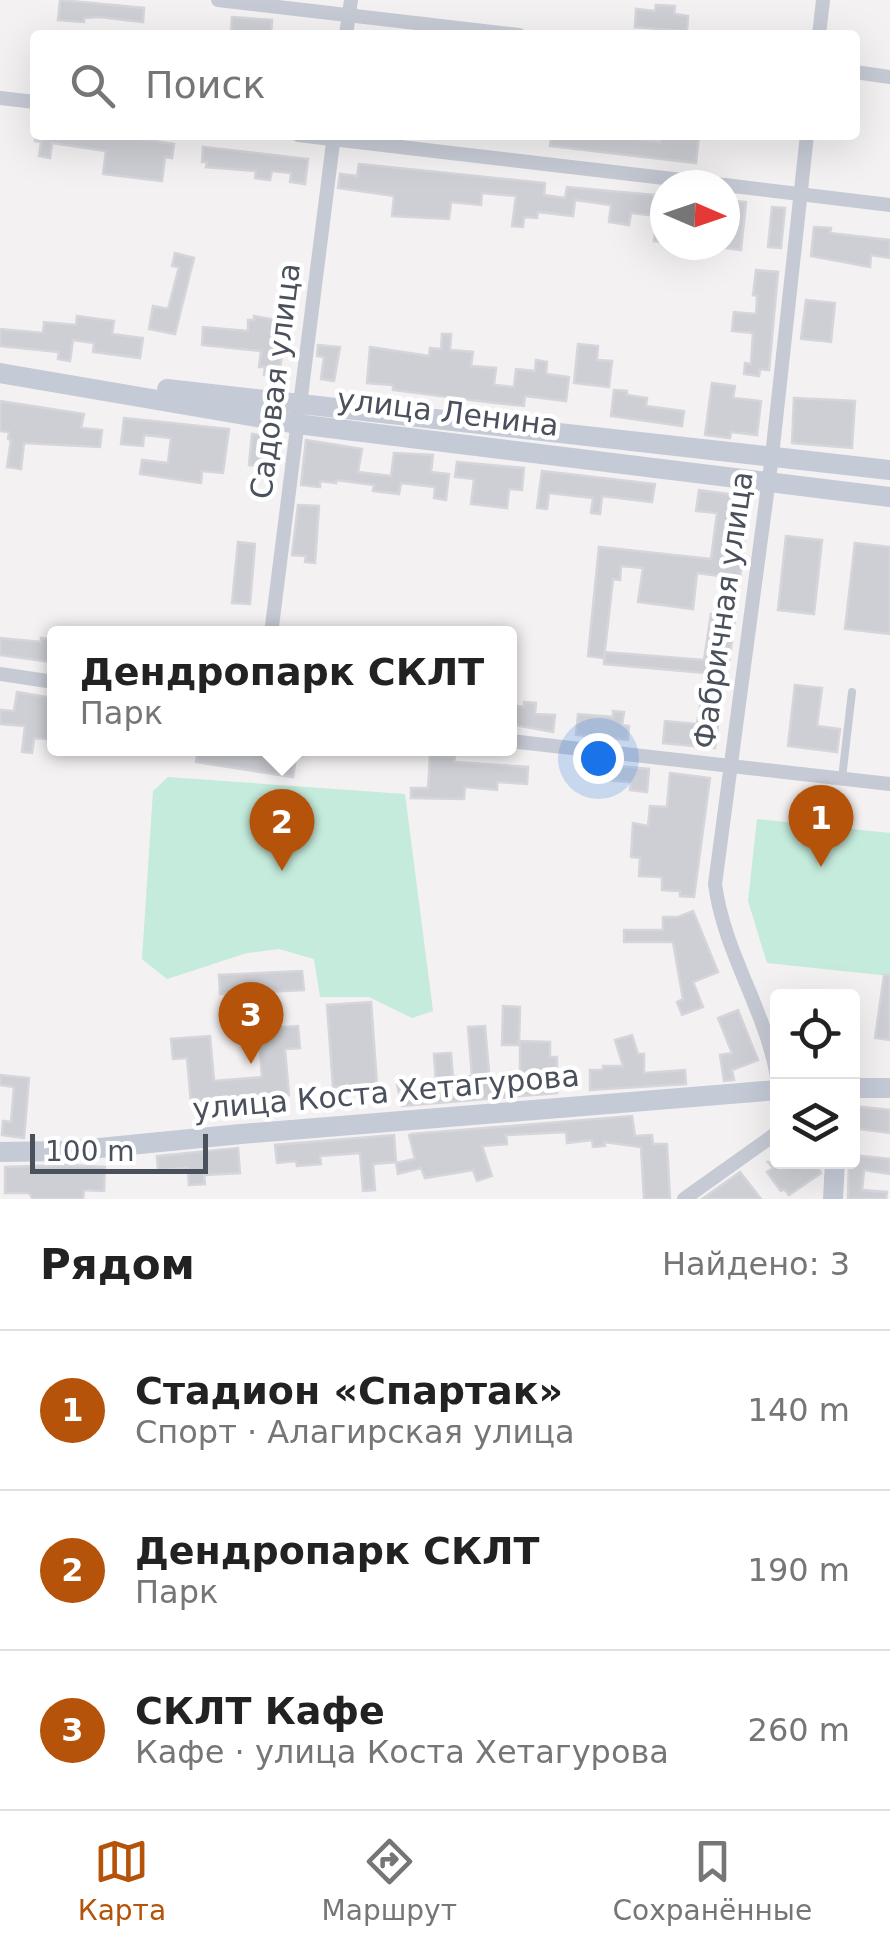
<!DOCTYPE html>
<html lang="ru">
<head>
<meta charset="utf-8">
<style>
  body { margin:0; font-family:"DejaVu Sans",sans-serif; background:#f6f6f6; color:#222 }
  .controls { position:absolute; right:30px; bottom:30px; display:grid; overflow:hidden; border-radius:10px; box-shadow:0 10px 40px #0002 }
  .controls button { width:90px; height:90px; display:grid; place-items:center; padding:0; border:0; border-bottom:2px solid #e0e0e0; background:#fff; color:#222; font:50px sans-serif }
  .compass { position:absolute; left:650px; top:170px; width:90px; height:90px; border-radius:50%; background:#fff; box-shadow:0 10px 40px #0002; rotate:92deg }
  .scale { position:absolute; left:30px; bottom:25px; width:178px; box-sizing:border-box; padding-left:10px; border:5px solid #4a505c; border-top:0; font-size:28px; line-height:35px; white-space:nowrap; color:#4a505c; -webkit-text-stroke:8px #fff; paint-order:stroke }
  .you { position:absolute; left:598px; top:758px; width:35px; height:35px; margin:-25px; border:8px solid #fff; border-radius:50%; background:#1a73e8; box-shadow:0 0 0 15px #1a73e833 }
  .badge { display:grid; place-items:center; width:65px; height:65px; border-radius:50%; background:#b45309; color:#fff; font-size:32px; font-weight:700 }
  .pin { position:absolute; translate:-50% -82px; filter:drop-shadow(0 2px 5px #0008) }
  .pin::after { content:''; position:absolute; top:52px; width:35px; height:30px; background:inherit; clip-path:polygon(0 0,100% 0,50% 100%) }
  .popup { position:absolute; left:47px; top:626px; width:470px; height:130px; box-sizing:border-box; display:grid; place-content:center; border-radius:10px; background:#fff; filter:drop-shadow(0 2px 8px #0005); font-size:32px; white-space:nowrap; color:#767676 }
  .popup b { font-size:38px; color:#222 }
  .popup::after { content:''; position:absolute; left:50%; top:100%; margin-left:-20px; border:20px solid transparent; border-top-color:#fff }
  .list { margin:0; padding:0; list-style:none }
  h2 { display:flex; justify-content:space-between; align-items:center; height:130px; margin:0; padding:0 40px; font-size:42px }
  h2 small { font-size:32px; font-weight:400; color:#767676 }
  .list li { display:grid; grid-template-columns:65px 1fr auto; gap:30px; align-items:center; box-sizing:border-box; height:160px; padding:0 40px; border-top:2px solid #e0e0e0 }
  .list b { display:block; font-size:38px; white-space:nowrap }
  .list p { margin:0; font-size:32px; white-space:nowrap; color:#767676 }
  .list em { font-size:32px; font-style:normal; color:#767676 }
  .icon { flex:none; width:55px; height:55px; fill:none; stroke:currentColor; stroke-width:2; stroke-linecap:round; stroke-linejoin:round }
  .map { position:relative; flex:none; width:890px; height:1199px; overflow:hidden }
  .search { position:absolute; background:#fff; box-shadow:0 10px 40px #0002; left:30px; right:30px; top:30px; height:110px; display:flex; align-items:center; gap:25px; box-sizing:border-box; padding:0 35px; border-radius:10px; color:#767676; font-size:38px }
  .sheet { height:610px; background:#fff }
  nav { display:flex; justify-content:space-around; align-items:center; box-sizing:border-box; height:140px; border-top:2px solid #e0e0e0; background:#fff; font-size:28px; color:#767676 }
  nav a { display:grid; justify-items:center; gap:5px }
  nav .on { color:#b45309 }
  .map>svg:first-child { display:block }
  .green { fill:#c4ebdc }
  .building { fill:#cecfd4; stroke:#d5d5db; stroke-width:2.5 }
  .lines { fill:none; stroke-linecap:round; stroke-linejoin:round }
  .lane { stroke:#c6cad4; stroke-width:8 }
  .street { stroke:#c6cad4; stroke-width:14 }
  .secondary { stroke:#c5cad7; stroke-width:20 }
  .labels { text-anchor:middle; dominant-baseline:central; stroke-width:9; stroke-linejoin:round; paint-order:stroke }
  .street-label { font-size:30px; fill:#4a505c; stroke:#fff }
</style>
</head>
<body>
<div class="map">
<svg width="890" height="1199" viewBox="0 0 890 1199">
  <rect width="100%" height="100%" fill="#f3f1f1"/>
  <g class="green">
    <path d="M168,777l237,17 28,217 -21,7 -43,-21h-49l-6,-38 -35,-10 -32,4 -80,26 -25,-20 11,-168z"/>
    <path d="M757,819l133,14v143l-123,-13 -19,-62z"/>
  </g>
  <g class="building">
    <path d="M60,0l84,8 -1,14 -44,-5 -15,1v4l-26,-2z"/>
    <path d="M656,5l19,1 -1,8 14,2 -1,15 -52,-4 1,-18 19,2z"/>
    <path d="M232,17l40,3 -1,15 -40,-2z"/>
    <path d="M35,135h82l57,9 -2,14 -7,-1 -3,24 -59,-7 3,-23 -54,-8 -2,15 -11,-2 2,-14 -6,-1z"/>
    <path d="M551,135h62l47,7 1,-7h38l-3,28 -146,-17z"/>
    <path d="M203,147l105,12 -3,25 -15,-2 1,-9 -19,-2 -2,9 -15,-2 1,-7 -50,-4 1,-5h-5z"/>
    <path d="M359,164l186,19 -1,12 21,3 2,-11 98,9v46l-11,-1 3,-25 -26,-3 -2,12 -20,-3 2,-17 -36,-5 -2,16 -35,-4 -1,6 -13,-1 -1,10 -11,-1 4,-30 -34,-3 -1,12 -30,-3 -2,17 -57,-3 2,-20 -56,-8 2,-14 17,2z"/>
    <path d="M725,200l21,2 -5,48 -16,-2z"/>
    <path d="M772,207l13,1 -4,40 -13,-1z"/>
    <path d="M814,227l17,1 -1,5 60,7v18l-19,-3 -1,12 -59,-11z"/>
    <path d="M175,253l19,5 -19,76 -26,-5 4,-23 15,3 11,-42 -7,-1z"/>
    <path d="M756,270l22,2 -9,98 -9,-1 -1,7 -15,-2 1,-11 6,1 2,-31 -21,-2 2,-19 22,2 1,-18 -4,-1z"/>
    <path d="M806,300l29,3 -4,39 -30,-3z"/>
    <path d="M77,316l37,5 -2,13 31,4 -3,20 -47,-6 1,-9 -21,-3 -3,21 -12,-2 1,-7 -59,-6v-17l43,4 1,-11 32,3z"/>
    <path d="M254,316l32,6 -7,55 -15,-2 1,-8h-6l2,-16 -59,-6 1,-18 45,4v-11h6z"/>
    <path d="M442,334h9l-1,16 23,2 -2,14 25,2 -2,17 20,2 2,-18 19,2 1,-11 11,2 -1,12 23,3 -3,24 -41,-5 -1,10 -29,-3 -102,-13v-5l-26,-2 3,-36 59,9 1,-8 11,1z"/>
    <path d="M578,344l20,2 -1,14 15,1 -3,26 -35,-4z"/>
    <path d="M318,345l22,2 -6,34 -13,-2 3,-22 -7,-1z"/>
    <path d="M712,383l23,3 -2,12 28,3 -4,34 -26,-3 -1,6 -25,-3z"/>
    <path d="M614,390l13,1v4l20,3 -1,8 38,5 -2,15 -71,-10z"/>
    <path d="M794,398l61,3 -3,47 -60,-5z"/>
    <path d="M0,401l84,13 -3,14 21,2 -2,17 -76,-4 -3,26 -14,-2 4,-27 -3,-1 1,-7 -9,-1z"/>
    <path d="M124,418l105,11 -6,44 -21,-2 -1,12 -61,-9 2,-14 26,3 3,-25 -27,-3 -1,11 -22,-2z"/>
    <path d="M252,434l25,3 -3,24 -8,-1 -1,7 -16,-2z"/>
    <path d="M306,440l56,9 -4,23 33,4 3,-23 39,2 -2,17 18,2 -3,26 -12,-2 1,-11 -34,-4 -2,11 -26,-3 1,-6 -38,-5v3l-16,-2v6l-19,-2z"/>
    <path d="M457,462l67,6 -2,22 -13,-1 -2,19 -36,-4 3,-25 -19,-2z"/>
    <path d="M542,471l113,13 -3,18 -50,-6 -2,18 -9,-1 2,-15 -44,-5 -2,16 -10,-1z"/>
    <path d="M699,490l51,7 -11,89 -21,-2 1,-8 -22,-3 -4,36 -55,-7 5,-34 -22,-2 -1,14 -7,-1 -9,79 -16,-2 11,-109 112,12 6,-46 -21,-2z"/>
    <path d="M298,505l21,1 -4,57 -10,-1 1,-6 -14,-1z"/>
    <path d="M786,536l36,4 -8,74 -36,-4z"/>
    <path d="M238,542l17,2 -5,60 -18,-1z"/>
    <path d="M855,543l35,4v87l-45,-5z"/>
    <path d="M721,608l15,2 -7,53h-3l-11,85 -52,-5 2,-22 32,3 9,-51 -102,-9 1,-12 99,8 7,-46 9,1z"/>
    <path d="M0,638l41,4v-4l13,2 -2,22 -52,-7z"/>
    <path d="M795,685l27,3 -5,38 23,3 -3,23 -49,-6z"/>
    <path d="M17,692l36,6 -5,41 -14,-1 -2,15 -10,-1 3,-26 -25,-2v-14l14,1z"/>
    <path d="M524,702l12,1 -1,11 20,1 -2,17 -43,-8v-19l14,2z"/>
    <path d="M613,711l11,1 -2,13 7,1 -1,14 -52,-5 2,-21 35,3z"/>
    <path d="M198,748l99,3 -4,26 -97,-15z"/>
    <path d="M430,756l25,1 -1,5 74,5 -1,17 -30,-2v8l-32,-3 -1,12 -53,-1v-10h17z"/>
    <path d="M606,765l43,4 -2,23 -17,-2 1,-8 -26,-2z"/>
    <path d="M670,773l40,5 -16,119 -14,-1v-5l-18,-1v-13l-23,-1 1,-18 -9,-1 2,-34 15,3 2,-20 17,1z"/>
    <path d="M693,911l25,61 -25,10 10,25 -21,8 -5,-13 6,-3 -10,-57h-49v-12h39v-13h15z"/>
    <path d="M302,971l2,19 -84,4 -1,-19z"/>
    <path d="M884,975h6v65l-15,-2z"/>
    <path d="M371,1002l6,82 -44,3 -6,-82z"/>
    <path d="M503,1006l17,1 -1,38h-17z"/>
    <path d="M738,1010l20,50 -26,10 2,10 -10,1 -4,-26 12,-2 -14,-35z"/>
    <path d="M298,1026l2,22 -15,1 4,46 -98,8 -4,-45 -14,1 -2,-20 39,-3 4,45 48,-4 -4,-48z"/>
    <path d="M485,1026l5,58h11v-11l19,-2v-30l30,1v15h7v36l-155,13 -5,-22 39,-2 -2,-28 17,-1 2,24 19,-1 -4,-49z"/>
    <path d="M632,1035l6,19h6v19l41,-3 1,14 -96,6v-20h13v-4h20l-8,-26z"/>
    <path d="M0,1075l29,3 -5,60 -22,-3 1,-14 8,1 3,-35 -14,-2z"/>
    <path d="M854,1106l36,4v23l-38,-5z"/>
    <path d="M632,1116l3,20 17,-1 1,9h14l3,55h-26l-3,-52 -37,-5 1,4 -12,1 -1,-7 -25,3 -1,-11 -60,3 1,9 -25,2 10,30 -15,5 -4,-11 -48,8 -4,-10 -23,6 -2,-11 19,-4 -6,-24 3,-1z"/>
    <path d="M394,1135l2,27 -23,2 2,26 -12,1 -3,-38 -40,3 1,8 -24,2 -1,-5 -19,2 -2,-18z"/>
    <path d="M238,1148l2,25 -36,2 1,9 -16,1 -1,-17 -30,2 -1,-14z"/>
    <path d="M852,1155l38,4v15l-26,-4 -2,20 25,2 -1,7h-38l1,-37h3z"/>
    <path d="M768,1162h48l5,11 -32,22 -5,-6 -3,2 -14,-19 6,-4z"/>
    <path d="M68,1165l37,2 -1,24 -20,-1 -1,9h-50l-4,-6h-24v-26z"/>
    <path d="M740,1172l21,27h-59z"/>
  </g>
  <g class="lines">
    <path class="lane" d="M842,778l10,-86"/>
    <g class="street">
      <path d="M218,0l301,35"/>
      <path d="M346,35l5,-35"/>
      <path d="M819,35l4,-35"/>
      <path d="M855,72l35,5"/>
      <path d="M0,98l35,4"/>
      <path d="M298,135l426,50"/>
      <path d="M725,185l165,20"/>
      <path d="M271,634l63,-499"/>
      <path d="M0,674l54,8"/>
      <path d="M510,741l380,43"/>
      <path d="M778,1083c-10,-70 -54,-129 -63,-199l57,-428 35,-321"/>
      <path d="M684,1199l94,-67"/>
    </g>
    <g class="secondary">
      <path d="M0,373l297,51 593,73"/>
      <path d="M167,389l723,81"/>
      <path d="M852,1088h38"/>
      <path d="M0,1152l69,-1 172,-17 537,-44"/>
      <path d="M833,1199l2,-37"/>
    </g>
  </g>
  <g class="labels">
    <g class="street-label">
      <text transform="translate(275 381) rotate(-83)">Садовая улица</text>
      <text transform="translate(448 412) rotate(7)">улица Ленина</text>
      <text transform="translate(723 610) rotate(-82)">Фабричная улица</text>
      <text transform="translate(386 1092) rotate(-5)">улица Коста Хетагурова</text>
    </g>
  </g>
</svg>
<div class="controls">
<button><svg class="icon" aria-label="locate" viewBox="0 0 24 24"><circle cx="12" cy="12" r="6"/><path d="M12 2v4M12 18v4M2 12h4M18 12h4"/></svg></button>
<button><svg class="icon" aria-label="layers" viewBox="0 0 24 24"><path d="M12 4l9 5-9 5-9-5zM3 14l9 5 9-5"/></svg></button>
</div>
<svg class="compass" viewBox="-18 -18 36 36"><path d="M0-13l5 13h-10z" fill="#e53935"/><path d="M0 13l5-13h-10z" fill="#767676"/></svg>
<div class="scale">100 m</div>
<div class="you"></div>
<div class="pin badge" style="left:821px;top:867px">1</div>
<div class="pin badge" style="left:282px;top:871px">2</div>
<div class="popup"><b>Дендропарк СКЛТ</b>Парк</div>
<div class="pin badge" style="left:251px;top:1064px">3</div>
<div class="search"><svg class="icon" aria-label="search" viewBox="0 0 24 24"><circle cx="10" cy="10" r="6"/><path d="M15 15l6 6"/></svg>Поиск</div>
</div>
<section class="sheet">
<h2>Рядом<small>Найдено: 3</small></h2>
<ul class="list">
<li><span class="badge">1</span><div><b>Стадион «Спартак»</b><p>Спорт · Алагирская улица</p></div><em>140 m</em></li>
<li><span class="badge">2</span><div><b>Дендропарк СКЛТ</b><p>Парк</p></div><em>190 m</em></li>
<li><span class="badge">3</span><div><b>СКЛТ Кафе</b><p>Кафе · улица Коста Хетагурова</p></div><em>260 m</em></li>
</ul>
</section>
<nav>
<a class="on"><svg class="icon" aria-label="map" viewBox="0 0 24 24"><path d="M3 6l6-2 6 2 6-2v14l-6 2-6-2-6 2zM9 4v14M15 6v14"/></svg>Карта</a>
<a><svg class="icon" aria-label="directions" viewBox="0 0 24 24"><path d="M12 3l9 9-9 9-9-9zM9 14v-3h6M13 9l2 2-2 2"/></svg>Маршрут</a>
<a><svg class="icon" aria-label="saved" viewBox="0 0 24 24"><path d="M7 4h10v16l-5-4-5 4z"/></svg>Сохранённые</a>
</nav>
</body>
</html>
